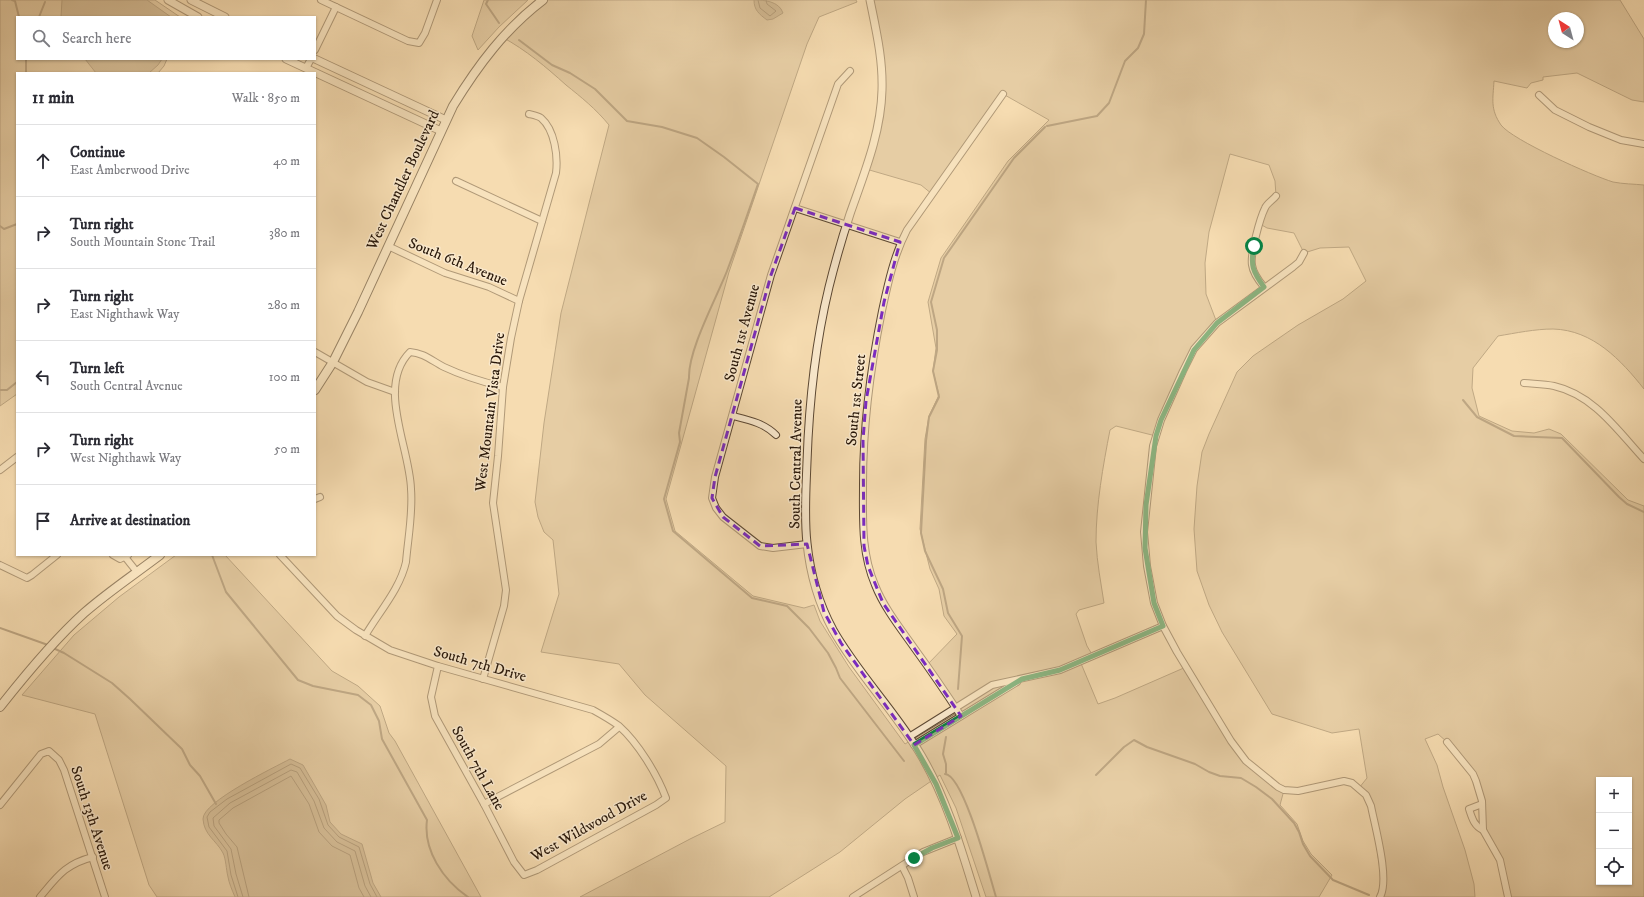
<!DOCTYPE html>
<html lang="en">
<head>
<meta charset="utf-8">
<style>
  body { margin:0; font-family:"IM FELL DW Pica",serif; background:#f2f2f3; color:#2b2b33 }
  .controls { position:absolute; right:12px; bottom:12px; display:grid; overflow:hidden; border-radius:0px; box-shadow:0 1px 3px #0004 }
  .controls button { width:36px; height:36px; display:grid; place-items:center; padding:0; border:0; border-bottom:1px solid #e1e1e2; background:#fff; color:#2b2b33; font:20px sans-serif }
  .compass { position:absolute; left:1548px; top:12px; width:36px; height:36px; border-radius:50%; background:#fff; box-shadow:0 1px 3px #0004; rotate:324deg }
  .stop { position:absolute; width:12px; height:12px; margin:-9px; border:3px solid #0b8043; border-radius:50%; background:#fff }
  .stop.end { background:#0b8043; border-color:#fff; box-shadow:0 1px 4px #0008 }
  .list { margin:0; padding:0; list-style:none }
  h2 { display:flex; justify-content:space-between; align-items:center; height:52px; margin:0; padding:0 16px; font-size:17px }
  h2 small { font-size:13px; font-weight:400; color:#7c7c81 }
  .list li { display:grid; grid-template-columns:26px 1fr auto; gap:12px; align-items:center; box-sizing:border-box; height:72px; padding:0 16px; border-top:1px solid #e1e1e2 }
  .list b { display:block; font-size:15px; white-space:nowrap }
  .list p { margin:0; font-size:13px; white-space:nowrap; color:#7c7c81 }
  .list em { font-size:13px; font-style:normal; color:#7c7c81 }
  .icon { flex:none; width:22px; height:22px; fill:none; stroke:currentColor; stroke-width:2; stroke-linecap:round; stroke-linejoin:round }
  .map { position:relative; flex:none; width:1644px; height:897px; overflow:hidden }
  .search { position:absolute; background:#fff; box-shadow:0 1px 3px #0004; left:16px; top:16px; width:300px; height:44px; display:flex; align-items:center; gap:10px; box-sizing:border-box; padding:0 14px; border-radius:0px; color:#7c7c81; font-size:15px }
  .panel { position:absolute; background:#fff; box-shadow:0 1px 3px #0004; left:16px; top:72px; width:300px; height:484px; border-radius:0px }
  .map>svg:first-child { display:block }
  .green { fill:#d3bb94; stroke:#7e694e; fill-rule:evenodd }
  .water { fill:#b09978; stroke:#7a654c }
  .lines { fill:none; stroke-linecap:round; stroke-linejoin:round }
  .shore { stroke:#6c5840; stroke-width:1 }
  .stream { stroke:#7a654c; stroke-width:2 }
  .minor-casing { stroke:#5c4833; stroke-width:8 }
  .tertiary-casing { stroke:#5c4833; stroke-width:9 }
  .secondary-casing { stroke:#281709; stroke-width:10 }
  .minor { stroke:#f9e8cc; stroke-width:6 }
  .tertiary { stroke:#f9e8cc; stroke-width:7 }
  .secondary { stroke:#f9e8cc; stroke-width:8 }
  .route { stroke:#0b8043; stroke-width:5 }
  .marked { fill:none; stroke:#7b2cbf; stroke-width:3; stroke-dasharray:8 5; stroke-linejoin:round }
  .labels { text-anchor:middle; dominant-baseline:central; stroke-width:3; stroke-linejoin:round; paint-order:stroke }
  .street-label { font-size:15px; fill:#281709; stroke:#f9e8cc }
</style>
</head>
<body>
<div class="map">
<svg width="1644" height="897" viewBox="0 0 1644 897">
  <rect width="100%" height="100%" fill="#f6dcb1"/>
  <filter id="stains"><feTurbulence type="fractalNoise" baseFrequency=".005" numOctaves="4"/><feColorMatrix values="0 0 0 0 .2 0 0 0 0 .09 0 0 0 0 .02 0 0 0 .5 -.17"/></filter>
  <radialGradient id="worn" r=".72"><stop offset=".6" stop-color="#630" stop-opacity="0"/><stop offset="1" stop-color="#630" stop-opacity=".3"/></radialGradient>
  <g class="green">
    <path d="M0,0h155l25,17h-163v42h150l-3,7 -6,7h-141v321l-17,12z"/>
    <path d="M484,0h44l-29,27 -21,23 -6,-14z"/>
    <path d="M543,0h313l1,2 -38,15 -12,27 -78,228 -63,227 9,32 78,65 51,12 10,-3 6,16 29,46 56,77 53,-32 -31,-47 30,-31 -13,-18 -5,-27 -9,-20 -10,-40 5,-90 4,-23 10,-21 -6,-24 3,-23 -8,-46 13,-44 67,-97 41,-41 -46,-26 -71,100 -11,-9 -55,-16 16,-80 -12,-89h750l24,39v63l-12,-2 -55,-27 -34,4v3l-12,3 -4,5 -33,-7c-1,18 -4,28 7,44 11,15 92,51 112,57 10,2 21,2 31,3v204c-23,-29 -51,-59 -91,-60 -18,0 -37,4 -55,7l-25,32 -1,20 7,28 33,15 22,2 15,-4 12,5 67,66 16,6v391h-136l-9,-37 -16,-30 -1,-15 -6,-34 -29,-39 -9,-8 -13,5 12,26 6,22 22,63 9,34 1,13h-95l3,-6 -12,-85 -12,-18 8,-10 -8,-49 -27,4 -60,-19 -50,-82 -13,-27 -12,-34 -3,-42 3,-43 5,-34 7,-18 28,-62 16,-16 45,-31 45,-26 23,-18 -17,-34 -29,1 -16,5 -10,-20 -27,-5 -7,-4 5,-17 11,-11 -1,-15 -6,-16 -39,-11 -21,78 -4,31 1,31 11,29 -23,27 -38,86 -40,-10 -6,4c-7,36 -14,75 -14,112 1,21 5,41 8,61l-25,7 -3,4 11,32 6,10 -13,5 18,43 17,-6 71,-31 60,94 38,29 -4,15 17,19 6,17 8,13 21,21 -13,22h-333l-30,-89 -16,-33 -35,24 -65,53 -71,45h-189l110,-58 35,-17 1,-56 -81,-71 -26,-31 -78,-12 18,-58 -6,-54 -9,-8 -6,-15 -3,-15 9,-79 17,-110 48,-188c-13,-16 -28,-28 -43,-40 -20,-18 -40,-35 -64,-48zM1554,18h24v24h-24zM1599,780h30v102h-30z"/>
    <path d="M176,555h49l107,116 26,15 22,20 9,27 6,8 86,156h-324l-8,-12 -54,-171 -73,-19 52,-60 45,-38z"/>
  </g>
  <g class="water">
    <path d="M62,0h85l24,17h-110z"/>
    <path d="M754,0c10,0 25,1 29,13l-10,6 -6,1c-8,-6 -13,-10 -13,-20z"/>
    <path d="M85,59h77l-4,6 -9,8h-53z"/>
    <path d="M290,759l13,6 23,40 4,17 11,12 21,10 11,39 8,14h-146c-3,-7 -6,-14 -7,-20 -2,-8 -2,-18 -5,-24 -7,-13 -19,-18 -20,-34 -1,-17 72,-52 87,-60z"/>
  </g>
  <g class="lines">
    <g class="shore">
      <path d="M758,0l2,8 10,8 6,-5 -9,-7 -1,-4"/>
      <path d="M238,897l-7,-22 -4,-24 -18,-24 -2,-10 3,-5 17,-13 64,-35 9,4 19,31 9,26 11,12 20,10 11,37 7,13"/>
      <path d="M243,897l-7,-23 -5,-25 -17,-23 -1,-8 17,-15 61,-33 6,2 17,29 10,27 13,14 18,9 10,35 6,11"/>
      <path d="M249,897l-12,-50 -11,-13 -7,-11v-3l14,-12 58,-32 18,28 10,28 13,14 18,9 9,33 5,9"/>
    </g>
    <g class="stream">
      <path d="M12,0l3,1 4,16"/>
      <path d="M488,0l-2,4 13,19"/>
      <path d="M39,17l6,-15"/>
      <path d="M519,40l33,25 18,8 25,16 32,32 35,6 35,11 27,19 34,27c-10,29 -20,58 -31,87 -11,28 -39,79 -38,107l-10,55 1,9 -16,57 9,32 79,67 35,8 22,22 19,25 8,15 4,10 64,83"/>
      <path d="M26,59v14"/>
      <path d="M1047,126l50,-10 12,-13 16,-42 13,-13 6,-14 2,-34"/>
      <path d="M0,226l4,3 13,-5"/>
      <path d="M0,390h7l10,-8"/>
      <path d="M1463,400l14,17 37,19 48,2 57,59 8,7 17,8"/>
      <path d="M212,555l14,37 72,88 15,6 45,9 13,10 8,16 3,18 45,81c-4,30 16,60 41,77"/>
      <path d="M0,628l48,17"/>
      <path d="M53,648l11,5 48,30 18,16 52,50 8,16 10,11 16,28"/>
      <path d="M958,689l4,-53 -14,-23 -5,-24 -18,-38 -4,-18 5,-92 3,-24 10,-20 -6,-26 4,-21v-20l-6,-28 13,-44 70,-100 31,-31"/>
      <path d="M946,737l-3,17 3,10v9"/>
      <path d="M945,774c19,1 45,104 51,123"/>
      <path d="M1096,775l28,-28 10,-7 13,7 48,17 14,8 11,4 21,2 15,9 16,12 22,24 5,9 4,12 7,12 23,24 36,15"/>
    </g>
    <defs>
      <g id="minor">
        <path d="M321,0l87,41 11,2 6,-10 12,-33"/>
        <path d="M315,50l21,-43"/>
        <path d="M306,68l5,-9"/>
        <path d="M1539,95l16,15 34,17 32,13 23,4"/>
        <path d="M456,181l86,40"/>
        <path d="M795,208l105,34"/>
        <path d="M388,246l57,27 44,14 30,14"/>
        <path d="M1304,253l-5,9 -6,5 -76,56 -23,26 -11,22 -22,49 -8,26 -9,86 3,34 7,37 9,23 14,26 54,89 15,20 32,26 6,3 14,1 46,-10 8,2 14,12 5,11c4,21 19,73 9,91"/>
        <path d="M1264,287c-5,-6 -11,-14 -12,-22 -2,-11 8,-47 13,-57 2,-5 8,-8 11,-12"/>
        <path d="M315,352l52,30 28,10"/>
        <path d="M1524,383c10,1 20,1 30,3 40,9 64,45 90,73"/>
        <path d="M733,416c16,4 31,7 43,19"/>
        <path d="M0,470l17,-13"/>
        <path d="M315,499l5,-2"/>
        <path d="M807,544l-34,4 -13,-2 -37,-29 -7,-9 -4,-10 3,-21 56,-202 67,-191 12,-13"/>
        <path d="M113,555l7,4 8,-4"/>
        <path d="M280,555l57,61 19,14 34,20 48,16 155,44c9,5 18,10 26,16 19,17 38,48 47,72l-10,7 -119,65 -13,5 -10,-13 -30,-58 -49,-88 -4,-19 7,-31"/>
        <path d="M125,557l12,15"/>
        <path d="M0,565l27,13 5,-3 25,-20"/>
        <path d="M365,636c14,-24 35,-47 41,-74 2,-24 7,-49 5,-73 -1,-41 -35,-103 -1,-137 14,1 22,9 34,15 19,9 39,15 59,20"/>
        <path d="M483,679l21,-73 2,-16 -13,-87 5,-47 5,-69 8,-49 8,-37 37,-128c2,-16 -1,-43 -15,-55 -3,-2 -8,-3 -12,-4"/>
        <path d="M961,716c-15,-23 -30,-45 -46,-67 -14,-20 -31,-41 -40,-64 -14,-33 -12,-66 -12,-101 0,-60 7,-114 19,-173 6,-28 12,-56 25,-81l96,-136"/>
        <path d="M909,737l83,-52 68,-15 103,-44"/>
        <path d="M1447,742l26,32 3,7 6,20 1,29 17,30 8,37"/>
        <path d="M914,745l103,-63"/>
        <path d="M484,804l115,-60 20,-17"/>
        <path d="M1482,804l-13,5c3,9 5,17 14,21"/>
        <path d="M0,805l41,-51 8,-3 10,9 5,10 41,127"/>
        <path d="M902,866l6,12 6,19"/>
        <path d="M40,897c17,-20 25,-33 53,-40"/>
        <path d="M853,897l70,-45 35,-14"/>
      </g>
      <g id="tertiary">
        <path d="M168,0l30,17"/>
        <path d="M191,0l34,17"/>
        <path d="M870,0c6,30 13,59 12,90 -1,43 -18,84 -32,124 -8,24 -15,49 -21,73 -14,58 -20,116 -22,175 -1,27 -3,55 0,81 3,30 12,61 26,87 25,44 62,81 88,125 26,44 40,93 55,142"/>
        <path d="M286,59l155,72"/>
        <path d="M315,59l131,61"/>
      </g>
      <g id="secondary">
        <path d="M315,390l18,-28 25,-50 95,-206c25,-41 52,-77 90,-106"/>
        <path d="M0,707c26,-33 53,-66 84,-94 24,-21 51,-39 76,-58"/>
      </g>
    </defs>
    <use href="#minor" class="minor-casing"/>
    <use href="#tertiary" class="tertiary-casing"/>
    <use href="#secondary" class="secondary-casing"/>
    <use href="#minor" class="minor"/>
    <use href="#tertiary" class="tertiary"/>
    <use href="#secondary" class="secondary"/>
  </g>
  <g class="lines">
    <path class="route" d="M914,858l18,-10 26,-10 -22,-54 -22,-39 108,-66 38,-9 103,-44 -9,-23 -9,-55 1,-43 10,-69 5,-16 33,-70 23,-27 47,-36c-11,-15 -14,-22 -10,-41"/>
  </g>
  <path d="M0 0H1644V897H0ZM795,208l105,34 -16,60 -18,99 -3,39 1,106 4,20 15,37 78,113 -47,29 -73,-102 -17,-31 -17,-68 -47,2 -37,-29 -11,-19 3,-21 56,-202z" fill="#f6dcb1" fill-opacity=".55" fill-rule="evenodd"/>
  <path class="marked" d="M795,208l105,34 -16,60 -18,99 -3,39 1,106 4,20 15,37 78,113 -47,29 -73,-102 -17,-31 -17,-68 -47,2 -37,-29 -11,-19 3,-21 56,-202z"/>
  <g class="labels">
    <g class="street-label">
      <text transform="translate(403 180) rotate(-65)">West Chandler Boulevard</text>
      <text transform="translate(458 262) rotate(22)">South 6th Avenue</text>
      <text transform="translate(742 333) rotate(-75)">South 1st Avenue</text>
      <text transform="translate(856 400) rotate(-84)">South 1st Street</text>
      <text transform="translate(490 412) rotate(-83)">West Mountain Vista Drive</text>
      <text transform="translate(796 464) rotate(-89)">South Central Avenue</text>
      <text transform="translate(480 664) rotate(16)">South 7th Drive</text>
      <text transform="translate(478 768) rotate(61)">South 7th Lane</text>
      <text transform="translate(92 818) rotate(72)">South 13th Avenue</text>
      <text transform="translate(589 826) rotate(-29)">West Wildwood Drive</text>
    </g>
  </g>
  <rect width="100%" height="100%" filter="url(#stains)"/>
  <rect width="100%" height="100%" fill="url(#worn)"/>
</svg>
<div class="controls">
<button>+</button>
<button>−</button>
<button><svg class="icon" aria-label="locate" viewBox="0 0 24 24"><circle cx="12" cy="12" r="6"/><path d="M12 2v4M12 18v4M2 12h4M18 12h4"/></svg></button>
</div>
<svg class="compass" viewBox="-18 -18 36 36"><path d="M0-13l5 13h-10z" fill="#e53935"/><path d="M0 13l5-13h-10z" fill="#7c7c81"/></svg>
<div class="stop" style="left:1254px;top:246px"></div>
<div class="stop end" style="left:914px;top:858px"></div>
<div class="search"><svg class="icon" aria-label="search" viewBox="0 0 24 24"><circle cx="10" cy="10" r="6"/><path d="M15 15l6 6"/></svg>Search here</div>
<section class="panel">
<h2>11 min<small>Walk · 850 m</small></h2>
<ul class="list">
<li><svg class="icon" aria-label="ahead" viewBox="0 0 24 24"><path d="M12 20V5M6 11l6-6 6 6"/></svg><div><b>Continue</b><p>East Amberwood Drive</p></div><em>40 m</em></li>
<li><svg class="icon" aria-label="right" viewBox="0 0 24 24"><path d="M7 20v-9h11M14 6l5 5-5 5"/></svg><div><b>Turn right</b><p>South Mountain Stone Trail</p></div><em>380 m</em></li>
<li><svg class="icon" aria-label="right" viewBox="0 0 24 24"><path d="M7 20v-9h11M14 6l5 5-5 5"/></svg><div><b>Turn right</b><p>East Nighthawk Way</p></div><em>280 m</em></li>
<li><svg class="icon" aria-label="left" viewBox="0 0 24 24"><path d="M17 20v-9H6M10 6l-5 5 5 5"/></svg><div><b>Turn left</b><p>South Central Avenue</p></div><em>100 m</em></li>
<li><svg class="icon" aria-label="right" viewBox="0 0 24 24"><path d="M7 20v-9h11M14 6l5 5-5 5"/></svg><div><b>Turn right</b><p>West Nighthawk Way</p></div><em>50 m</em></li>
<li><svg class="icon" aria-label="arrive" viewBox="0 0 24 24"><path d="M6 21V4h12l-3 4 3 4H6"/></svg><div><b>Arrive at destination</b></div></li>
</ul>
</section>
</div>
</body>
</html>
